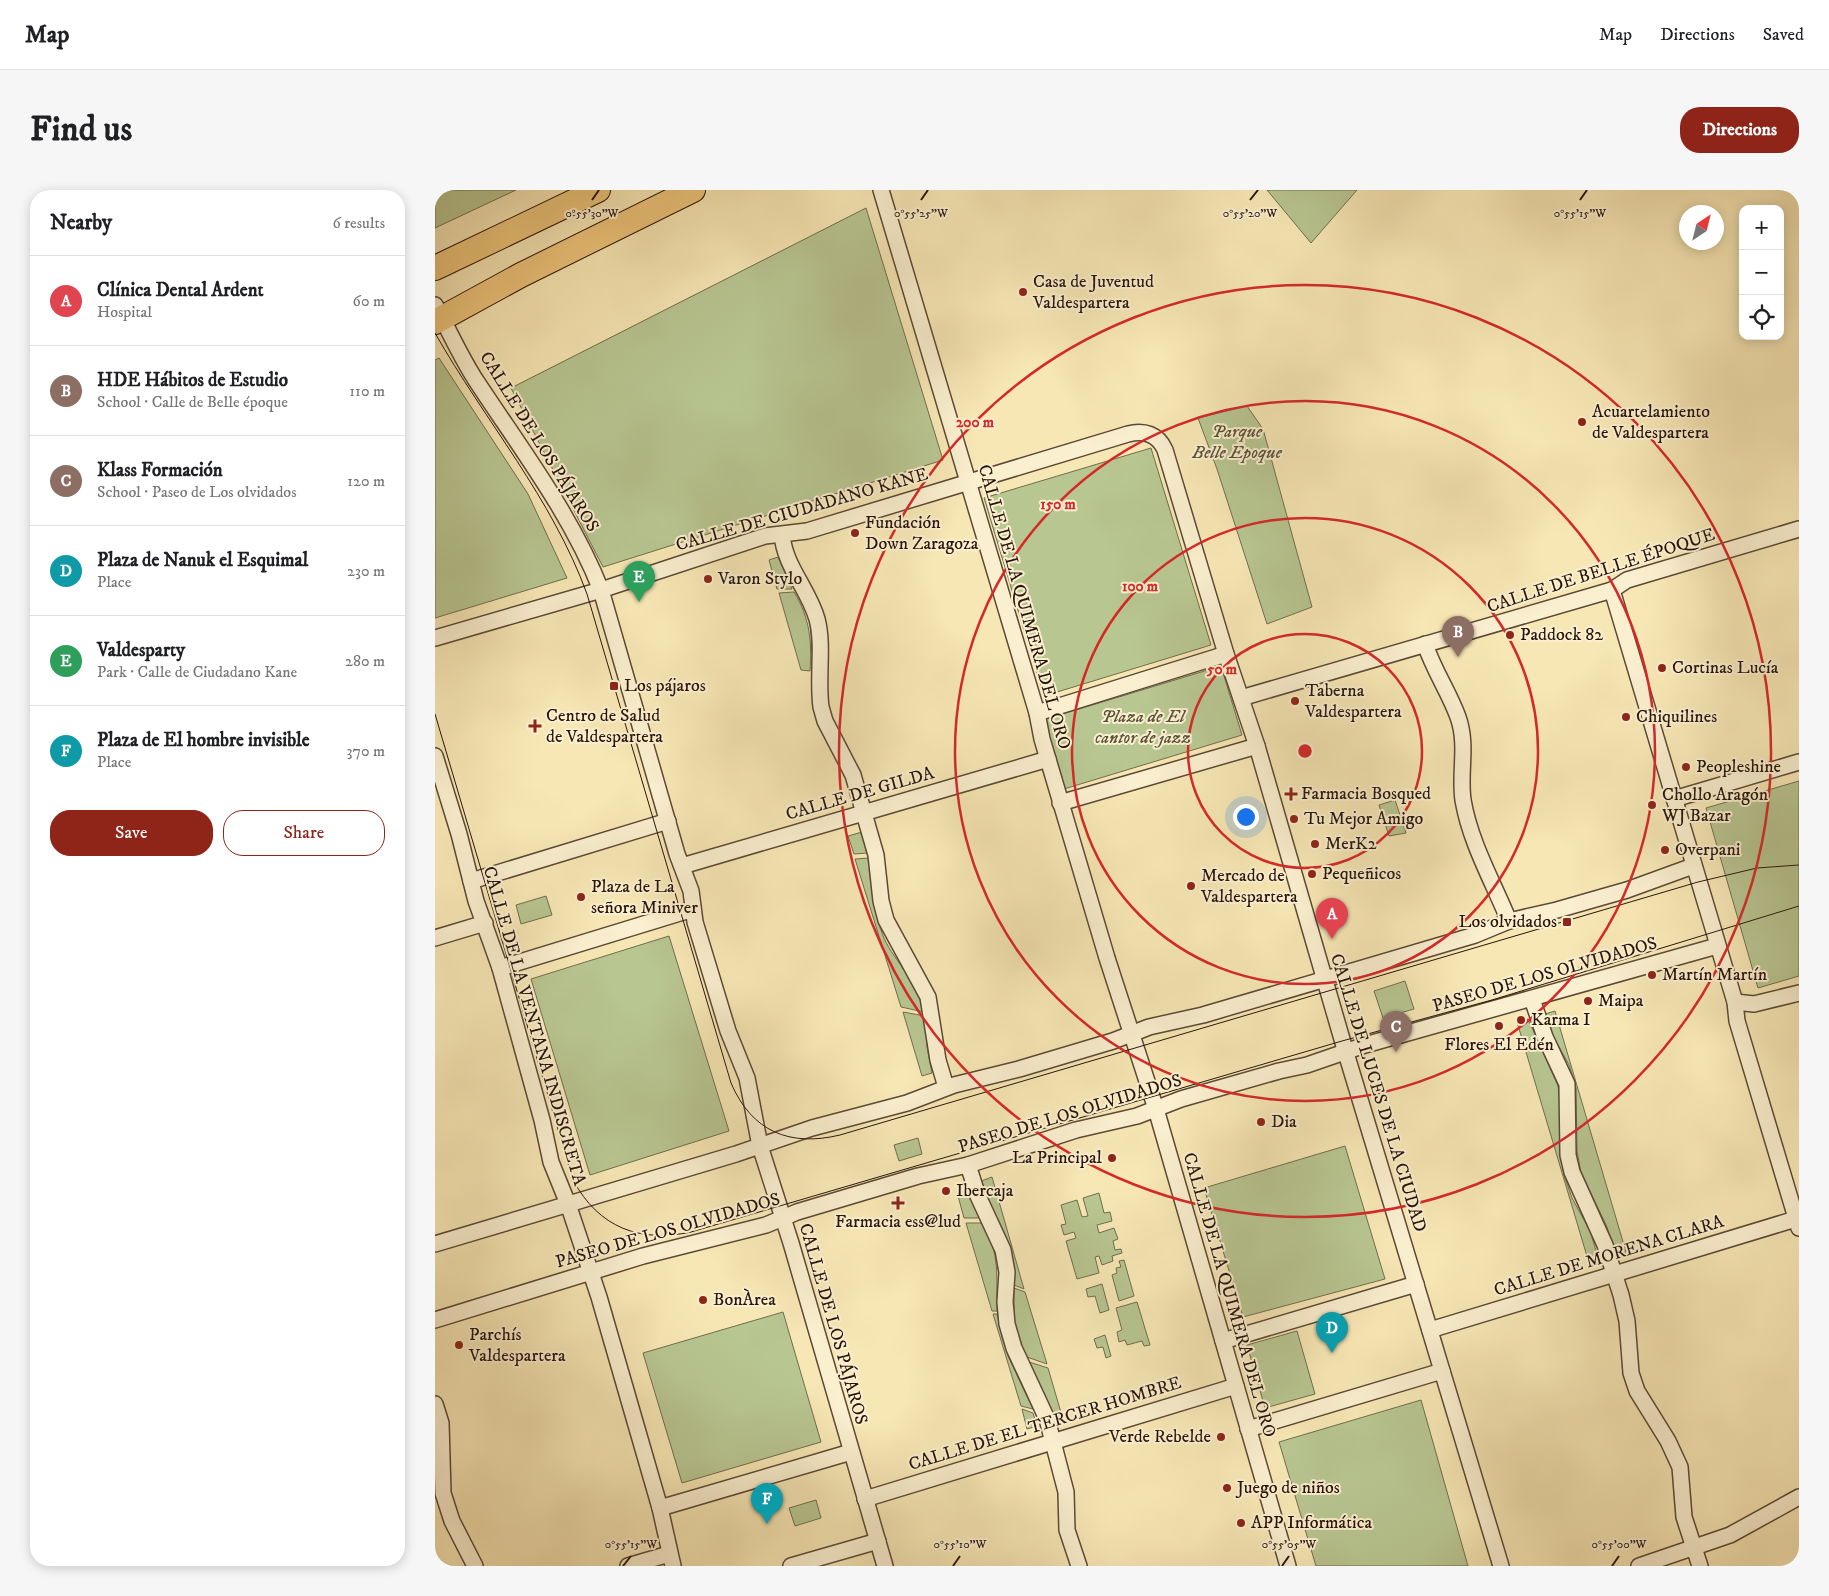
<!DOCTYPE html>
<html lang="en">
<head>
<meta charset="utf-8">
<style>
  body { margin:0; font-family:"IM FELL DW Pica",serif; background:#f6f6f6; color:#202124 }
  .controls { position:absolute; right:15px; top:15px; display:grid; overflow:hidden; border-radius:10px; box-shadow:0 2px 12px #0003 }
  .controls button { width:45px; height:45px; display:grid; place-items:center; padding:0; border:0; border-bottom:1px solid #e0e0e0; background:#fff; color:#202124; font:25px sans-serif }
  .compass { position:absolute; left:1244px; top:15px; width:45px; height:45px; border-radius:50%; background:#fff; box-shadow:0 2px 12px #0003; rotate:35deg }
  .you { position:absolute; left:810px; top:626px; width:18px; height:18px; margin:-12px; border:4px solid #fff; border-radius:50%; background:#1a73e8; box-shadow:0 0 0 8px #1a73e833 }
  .badge { display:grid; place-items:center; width:32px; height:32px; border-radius:50%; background:#8f2418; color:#fff; font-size:16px; font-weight:700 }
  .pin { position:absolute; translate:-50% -41px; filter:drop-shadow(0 1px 2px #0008) }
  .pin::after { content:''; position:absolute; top:26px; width:18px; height:15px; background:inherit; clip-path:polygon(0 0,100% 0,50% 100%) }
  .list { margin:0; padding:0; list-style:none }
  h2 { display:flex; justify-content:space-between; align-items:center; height:65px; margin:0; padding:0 20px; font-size:21px }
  h2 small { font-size:16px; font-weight:400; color:#757577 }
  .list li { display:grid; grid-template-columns:32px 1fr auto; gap:15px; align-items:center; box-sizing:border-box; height:90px; padding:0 20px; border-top:1px solid #e0e0e0 }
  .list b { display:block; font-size:19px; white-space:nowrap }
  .list p { margin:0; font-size:16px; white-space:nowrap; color:#757577 }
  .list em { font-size:16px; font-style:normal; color:#757577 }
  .actions { display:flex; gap:10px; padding:15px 20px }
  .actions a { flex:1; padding:11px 0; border:1px solid #8f2418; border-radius:20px; text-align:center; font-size:18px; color:#8f2418 }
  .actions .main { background:#8f2418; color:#fff }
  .icon { flex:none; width:28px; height:28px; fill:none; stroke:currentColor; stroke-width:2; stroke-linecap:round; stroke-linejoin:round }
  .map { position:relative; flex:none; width:1364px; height:1376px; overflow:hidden; border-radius:20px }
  header { display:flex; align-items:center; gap:30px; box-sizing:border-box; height:70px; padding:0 25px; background:#fff; border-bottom:1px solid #e0e0e0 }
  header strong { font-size:24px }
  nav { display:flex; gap:28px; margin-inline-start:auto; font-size:18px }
  .intro { display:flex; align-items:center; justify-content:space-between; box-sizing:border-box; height:120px; padding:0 30px }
  h1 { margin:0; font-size:35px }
  .button { padding:12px 22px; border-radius:20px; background:#8f2418; color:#fff; font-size:18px; font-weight:700 }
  main { display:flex; gap:30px; padding:0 30px }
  aside { flex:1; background:#fff; border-radius:20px; box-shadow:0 2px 12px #0003 }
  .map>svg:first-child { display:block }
  .green { fill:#b8c691; stroke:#706d4e }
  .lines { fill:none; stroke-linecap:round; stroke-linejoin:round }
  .street-casing { stroke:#5c4935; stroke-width:18 }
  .primary-casing { stroke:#28140a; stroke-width:26 }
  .street { stroke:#faefcf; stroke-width:15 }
  .primary { stroke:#ecc47a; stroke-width:24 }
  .tram { stroke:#28140a; stroke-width:1 }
  .ticks { fill:none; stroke:#28140a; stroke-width:2 }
  .ring { fill:none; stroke:#d62828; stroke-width:2.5 }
  .poi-dot { fill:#8f2418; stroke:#faefcf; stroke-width:2 }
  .labels { text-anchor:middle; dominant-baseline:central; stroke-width:4; stroke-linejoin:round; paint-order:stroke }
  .poi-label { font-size:18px; fill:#28140a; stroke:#faefcf; text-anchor:start }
  .park-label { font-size:18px; font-style:italic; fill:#5a5239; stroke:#faefcf }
  .street-label { font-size:18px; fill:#28140a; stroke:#faefcf }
  .ticks-label { font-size:12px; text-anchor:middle; fill:#28140a; stroke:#faefcf; stroke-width:4; stroke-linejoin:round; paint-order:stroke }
  .centre { fill:#d62828; stroke:#faefcf; stroke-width:2.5 }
  .ring-label { font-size:15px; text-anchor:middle; font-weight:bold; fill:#d62828; stroke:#faefcf; stroke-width:4; stroke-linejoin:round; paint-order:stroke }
</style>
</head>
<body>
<header>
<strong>Map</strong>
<nav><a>Map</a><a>Directions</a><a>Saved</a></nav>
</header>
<div class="intro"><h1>Find us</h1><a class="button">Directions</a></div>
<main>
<aside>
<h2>Nearby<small>6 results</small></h2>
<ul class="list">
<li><span class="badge" style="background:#e0444e">A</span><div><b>Clínica Dental Ardent</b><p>Hospital</p></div><em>60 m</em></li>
<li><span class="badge" style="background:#8d6e63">B</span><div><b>HDE Hábitos de Estudio</b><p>School · Calle de Belle époque</p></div><em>110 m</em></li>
<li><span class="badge" style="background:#8d6e63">C</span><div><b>Klass Formación</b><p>School · Paseo de Los olvidados</p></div><em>120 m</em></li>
<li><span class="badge" style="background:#0f9aa8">D</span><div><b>Plaza de Nanuk el Esquimal</b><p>Place</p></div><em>230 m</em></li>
<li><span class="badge" style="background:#2e9e5b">E</span><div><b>Valdesparty</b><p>Park · Calle de Ciudadano Kane</p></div><em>280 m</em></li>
<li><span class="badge" style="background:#0f9aa8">F</span><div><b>Plaza de El hombre invisible</b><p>Place</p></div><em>370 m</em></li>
</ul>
<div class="actions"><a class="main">Save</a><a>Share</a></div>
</aside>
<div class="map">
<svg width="1364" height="1376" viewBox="0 0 1364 1376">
  <rect width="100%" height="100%" fill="#f7e7b5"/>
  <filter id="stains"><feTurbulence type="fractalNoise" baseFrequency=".004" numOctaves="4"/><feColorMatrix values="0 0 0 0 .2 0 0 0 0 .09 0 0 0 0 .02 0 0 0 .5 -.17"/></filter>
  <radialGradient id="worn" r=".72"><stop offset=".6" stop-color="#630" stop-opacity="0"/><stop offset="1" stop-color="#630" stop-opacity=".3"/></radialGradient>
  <g class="green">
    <path d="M0,0h81l-81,38z"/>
    <path d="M832,0h90l-46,53z"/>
    <path d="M431,18l77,252 -340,107 -92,-179z"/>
    <path d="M4,168l89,136 39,84 -132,40v-258z"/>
    <path d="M812,216l16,23 49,178 -45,17 -50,-155 -19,-51z"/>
    <path d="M716,258l60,197 -167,51 -60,-198z"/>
    <path d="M343,367l14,32h-15l-8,-29z"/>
    <path d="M359,402c16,26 18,50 16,79l-9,-1 -22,-77z"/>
    <path d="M786,476l21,69 -178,54 -21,-69z"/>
    <path d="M1364,591v195l-41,12 -52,-180z"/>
    <path d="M960,610l11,33 -17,3 -10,-31z"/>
    <path d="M427,642l6,21 -14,1 -6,-18z"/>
    <path d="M434,668c3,27 4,55 15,80 11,25 37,46 40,74l-23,-5 -46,-148z"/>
    <path d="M111,706l6,19 -31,9 -5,-19z"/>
    <path d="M234,746l60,195 -139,44 -59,-196z"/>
    <path d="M970,791l9,28 -31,9 -9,-27z"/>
    <path d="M1120,821l71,241 -10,4 -9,-29 -26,-54 -4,-22 -1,-63 -7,-23 -17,-31 -7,-20z"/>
    <path d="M468,822l22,4 2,31 5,26 -10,3z"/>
    <path d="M1093,829l30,67 2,16v48l4,25 8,23 18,33 9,29 -10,3 -72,-241z"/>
    <path d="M483,948l4,16 -23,7 -5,-16z"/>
    <path d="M910,956l40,133 -142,38 -39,-129z"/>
    <path d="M557,987l32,112 -10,-4c1,-46 -20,-65 -33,-104z"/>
    <path d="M533,1003l12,25h-16l-6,-22z"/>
    <path d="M664,1003l5,20 6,-1 2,9 -15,4 2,8 15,-5 4,11 -5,2 2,9 6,-1 1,4 -10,3 1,5 -11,4 -3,-9 -4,1 4,16 -22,6 -11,-38 10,-3 -2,-6 -10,3 -3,-10 5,-1 -5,-19 16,-5 5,17 6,-1 -5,-18z"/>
    <path d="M531,1033h16c19,31 14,53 15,88h-5z"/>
    <path d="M689,1070l10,36 -15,5 -7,-26 5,-2 -1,-5 5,-1 -2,-6z"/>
    <path d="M667,1094l7,26 -9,3 -5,-17 -7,1 -2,-8z"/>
    <path d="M579,1098l11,4 22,72 -23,-8 -10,-33z"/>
    <path d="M702,1112l13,43 -6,1 -2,-5 -15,4 -2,-5 -6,2 -2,-10 5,-2 -6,-22z"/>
    <path d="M348,1122l38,130 -139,41 -39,-130z"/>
    <path d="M558,1124h4l11,42 25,53 -12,-3z"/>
    <path d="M862,1141l18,63 -50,14 -18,-63z"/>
    <path d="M670,1145l6,21 -5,2 -3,-11 -6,1 -3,-9z"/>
    <path d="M591,1171l22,7 14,48 -11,3 -9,-29z"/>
    <path d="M986,1210l47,166h-152l-37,-124z"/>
    <path d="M587,1219l11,4 4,13 -10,3z"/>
    <path d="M381,1310l5,18 -26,8 -6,-18z"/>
  </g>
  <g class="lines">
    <defs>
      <g id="street">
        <path d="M446,0l156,523 5,26 65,219 49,151 132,457"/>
        <path d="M0,115c14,25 26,53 42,77 44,67 94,132 124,208l76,264 14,37 4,31 33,109 19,47 13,68 31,97 94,323"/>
        <path d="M347,345c3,32 26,53 35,84 7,26 0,60 4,88l4,14 28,54 23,80 5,46 5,19 42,77 10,63 8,27"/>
        <path d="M1177,400l123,412 2,19 62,207"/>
        <path d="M0,448l166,-48 164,-54 42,-5 321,-97c16,-4 30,0 37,16l61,204 31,92 89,307 155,513"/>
        <path d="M990,454c9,27 24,48 33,73 10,28 1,55 5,83 7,42 30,82 46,121"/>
        <path d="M806,508l371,-108 15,-10 172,-51"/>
        <path d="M602,523l189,-59"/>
        <path d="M0,566l24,78 17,67 24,67 42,152 9,42 17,42 31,93 61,211 13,58"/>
        <path d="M1239,609l125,-37"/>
        <path d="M625,613l197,-57"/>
        <path d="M247,676l366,-107"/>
        <path d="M36,691l197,-60"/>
        <path d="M0,748l50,-15"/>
        <path d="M65,778l193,-59"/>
        <path d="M1097,809l13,38 22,47 1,71 4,17 33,73 16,50 6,26 4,52 6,18 31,50 12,26 4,50 16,49"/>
        <path d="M1300,812l19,2 45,-11"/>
        <path d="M533,975l10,31 25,54 4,22 -2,30 2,22 7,24 33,71 19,73 1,38 12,36"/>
        <path d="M0,1054l301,-90 76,-26 95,-25 47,-18 65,-16 94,-28 36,-14 54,-12 272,-80 34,-14 48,-11 70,-20 66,-24"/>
        <path d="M0,1130l208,-64 123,-31 31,-13 121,-36 50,-11 108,-35 61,-14 44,-17 98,-28 28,-6 58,-20 352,-99"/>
        <path d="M995,1140l369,-112"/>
        <path d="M788,1151l193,-57"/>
        <path d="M0,1214l6,19 2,70 9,28 23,45"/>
        <path d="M813,1239l194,-58"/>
        <path d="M430,1309l371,-113"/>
        <path d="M225,1318l191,-56"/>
        <path d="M193,1376l41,-12"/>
        <path d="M356,1376l87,-25"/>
        <path d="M1204,1376l91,-31 69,-38"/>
      </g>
      <g id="primary">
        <path d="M0,78l163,-78"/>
        <path d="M0,132l86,-47 172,-85"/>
      </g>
    </defs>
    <use href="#street" class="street-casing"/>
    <use href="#primary" class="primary-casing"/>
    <use href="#street" class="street"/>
    <use href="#primary" class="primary"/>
    <g class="tram">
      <path d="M0,143c50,88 117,165 152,261l144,489c21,49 59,64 109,52l858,-253 59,-14 42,-3"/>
      <path d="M0,524l138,466c26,48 67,63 118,52l651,-191 150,-41 307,-94"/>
    </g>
  </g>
  <path class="ticks" d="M157,10l7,-10M486,10l7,-10M815,10l8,-10M1145,10l7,-10M188,1376l8,-10M518,1376l7,-10M847,1376l7,-10M1177,1376l7,-10"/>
  <g class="ring">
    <circle cx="870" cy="561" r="117"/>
    <circle cx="870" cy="561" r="233"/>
    <circle cx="870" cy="561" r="350"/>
    <circle cx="870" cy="561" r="466"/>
  </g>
  <g class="poi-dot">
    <circle cx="588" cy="102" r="5"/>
    <circle cx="1147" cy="232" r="5"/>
    <circle cx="420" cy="343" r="5"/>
    <circle cx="273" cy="389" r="5"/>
    <circle cx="1075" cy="445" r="5"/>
    <circle cx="1227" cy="478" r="5"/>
    <rect x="174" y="491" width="10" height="10" rx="2.5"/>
    <circle cx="860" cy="511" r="5"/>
    <circle cx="1191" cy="527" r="5"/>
    <path d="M97.5 528.5h5v5h5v5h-5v5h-5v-5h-5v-5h5z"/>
    <circle cx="1251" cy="577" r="5"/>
    <path d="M853.5 596.5h5v5h5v5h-5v5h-5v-5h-5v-5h5z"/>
    <circle cx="1217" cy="615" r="5"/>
    <circle cx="859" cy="629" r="5"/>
    <circle cx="880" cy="654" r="5"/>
    <circle cx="1230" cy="660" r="5"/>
    <circle cx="877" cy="684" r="5"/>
    <circle cx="756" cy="696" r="5"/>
    <circle cx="146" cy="707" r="5"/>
    <rect x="1127" y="727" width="10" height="10" rx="2.5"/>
    <circle cx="1217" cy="785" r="5"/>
    <circle cx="1153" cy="811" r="5"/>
    <circle cx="1086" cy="830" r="5"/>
    <circle cx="1064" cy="836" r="5"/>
    <circle cx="826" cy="932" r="5"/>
    <circle cx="677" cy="968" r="5"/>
    <circle cx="511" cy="1001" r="5"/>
    <path d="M460.5 1005.5h5v5h5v5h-5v5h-5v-5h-5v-5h5z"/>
    <circle cx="268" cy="1110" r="5"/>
    <circle cx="24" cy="1155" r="5"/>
    <circle cx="786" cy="1247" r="5"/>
    <circle cx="792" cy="1298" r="5"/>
    <circle cx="806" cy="1333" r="5"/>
  </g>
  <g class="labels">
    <g class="poi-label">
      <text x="598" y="92">Casa de Juventud<tspan x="598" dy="21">Valdespartera</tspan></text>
      <text x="1157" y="222">Acuartelamiento<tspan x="1157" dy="21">de Valdespartera</tspan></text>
      <text x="430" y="333">Fundación<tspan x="430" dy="21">Down Zaragoza</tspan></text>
      <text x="283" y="389">Varon Stylo</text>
      <text x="1085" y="445">Paddock 82</text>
      <text x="1237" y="478">Cortinas Lucía</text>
      <text x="189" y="496">Los pájaros</text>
      <text x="870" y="501">Taberna<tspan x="870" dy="21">Valdespartera</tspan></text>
      <text x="111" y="526">Centro de Salud<tspan x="111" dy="21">de Valdespartera</tspan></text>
      <text x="1201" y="527">Chiquilines</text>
      <text x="1261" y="577">Peopleshine</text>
      <text x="866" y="604">Farmacia Bosqued</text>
      <text x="1227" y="605">Chollo Aragón<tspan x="1227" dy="21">WJ Bazar</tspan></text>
      <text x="869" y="629">Tu Mejor Amigo</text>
      <text x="890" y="654">MerK2</text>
      <text x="1240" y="660">Overpani</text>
      <text x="887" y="684">Pequeñicos</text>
      <text x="766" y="686">Mercado de<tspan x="766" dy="21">Valdespartera</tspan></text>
      <text x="156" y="697">Plaza de La<tspan x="156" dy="21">señora Miniver</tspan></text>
      <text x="1122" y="732" text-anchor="end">Los olvidados</text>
      <text x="1227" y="785">Martín Martín</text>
      <text x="1163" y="811">Maipa</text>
      <text x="1096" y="830">Karma I</text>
      <text x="1064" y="855" text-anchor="middle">Flores El Edén</text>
      <text x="836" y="932">Dia</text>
      <text x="667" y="968" text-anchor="end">La Principal</text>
      <text x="521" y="1001">Ibercaja</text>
      <text x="463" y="1032" text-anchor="middle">Farmacia ess@lud</text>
      <text x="278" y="1110">BonÀrea</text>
      <text x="34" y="1145">Parchís<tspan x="34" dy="21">Valdespartera</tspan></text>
      <text x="776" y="1247" text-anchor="end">Verde Rebelde</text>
      <text x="802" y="1298">Juego de niños</text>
      <text x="816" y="1333">APP Informática</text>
    </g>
    <g class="park-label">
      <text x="802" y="242">Parque<tspan x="802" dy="21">Belle Epoque</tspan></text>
      <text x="708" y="527">Plaza de El<tspan x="708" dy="21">cantor de jazz</tspan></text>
    </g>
    <g class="street-label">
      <text transform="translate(104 252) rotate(58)">CALLE DE LOS PÁJAROS</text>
      <text transform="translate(367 320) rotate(-16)">CALLE DE CIUDADANO KANE</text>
      <text transform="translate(1166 381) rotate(-18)">CALLE DE BELLE ÉPOQUE</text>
      <text transform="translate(589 417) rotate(74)">CALLE DE LA QUIMERA DEL ORO</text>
      <text transform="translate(425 604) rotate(-16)">CALLE DE GILDA</text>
      <text transform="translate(1110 785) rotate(-16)">PASEO DE LOS OLVIDADOS</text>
      <text transform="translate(99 836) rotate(74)">CALLE DE LA VENTANA INDISCRETA</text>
      <text transform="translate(943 903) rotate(73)">CALLE DE LUCES DE LA CIUDAD</text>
      <text transform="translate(635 924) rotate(-17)">PASEO DE LOS OLVIDADOS</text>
      <text transform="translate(233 1041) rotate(-16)">PASEO DE LOS OLVIDADOS</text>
      <text transform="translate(1174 1066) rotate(-17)">CALLE DE MORENA CLARA</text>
      <text transform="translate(794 1105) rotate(74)">CALLE DE LA QUIMERA DEL ORO</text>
      <text transform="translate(398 1134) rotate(74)">CALLE DE LOS PÁJAROS</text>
      <text transform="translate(610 1234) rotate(-17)">CALLE DE EL TERCER HOMBRE</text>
    </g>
  </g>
  <g class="ticks-label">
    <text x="157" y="27">0°55'30"W</text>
    <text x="486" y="27">0°55'25"W</text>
    <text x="815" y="27">0°55'20"W</text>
    <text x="1145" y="27">0°55'15"W</text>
    <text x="196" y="1358">0°55'15"W</text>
    <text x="525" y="1358">0°55'10"W</text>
    <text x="854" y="1358">0°55'05"W</text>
    <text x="1184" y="1358">0°55'00"W</text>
  </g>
  <circle cx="870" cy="561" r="8" class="centre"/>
  <g class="ring-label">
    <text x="540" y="237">200 m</text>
    <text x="623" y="319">150 m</text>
    <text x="705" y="401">100 m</text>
    <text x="787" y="484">50 m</text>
  </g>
  <rect width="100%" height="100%" filter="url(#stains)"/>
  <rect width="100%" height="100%" fill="url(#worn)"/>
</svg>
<div class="controls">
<button>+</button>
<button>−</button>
<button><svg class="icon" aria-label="locate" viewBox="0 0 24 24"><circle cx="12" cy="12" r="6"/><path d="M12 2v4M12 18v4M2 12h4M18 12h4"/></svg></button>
</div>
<svg class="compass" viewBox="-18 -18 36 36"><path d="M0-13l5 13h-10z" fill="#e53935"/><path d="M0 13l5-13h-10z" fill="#757577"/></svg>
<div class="you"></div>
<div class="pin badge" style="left:897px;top:749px;background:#e0444e">A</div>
<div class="pin badge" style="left:1023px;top:467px;background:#8d6e63">B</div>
<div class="pin badge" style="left:961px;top:862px;background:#8d6e63">C</div>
<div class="pin badge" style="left:897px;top:1163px;background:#0f9aa8">D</div>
<div class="pin badge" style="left:204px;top:412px;background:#2e9e5b">E</div>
<div class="pin badge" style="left:332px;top:1334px;background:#0f9aa8">F</div>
</div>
</main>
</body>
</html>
